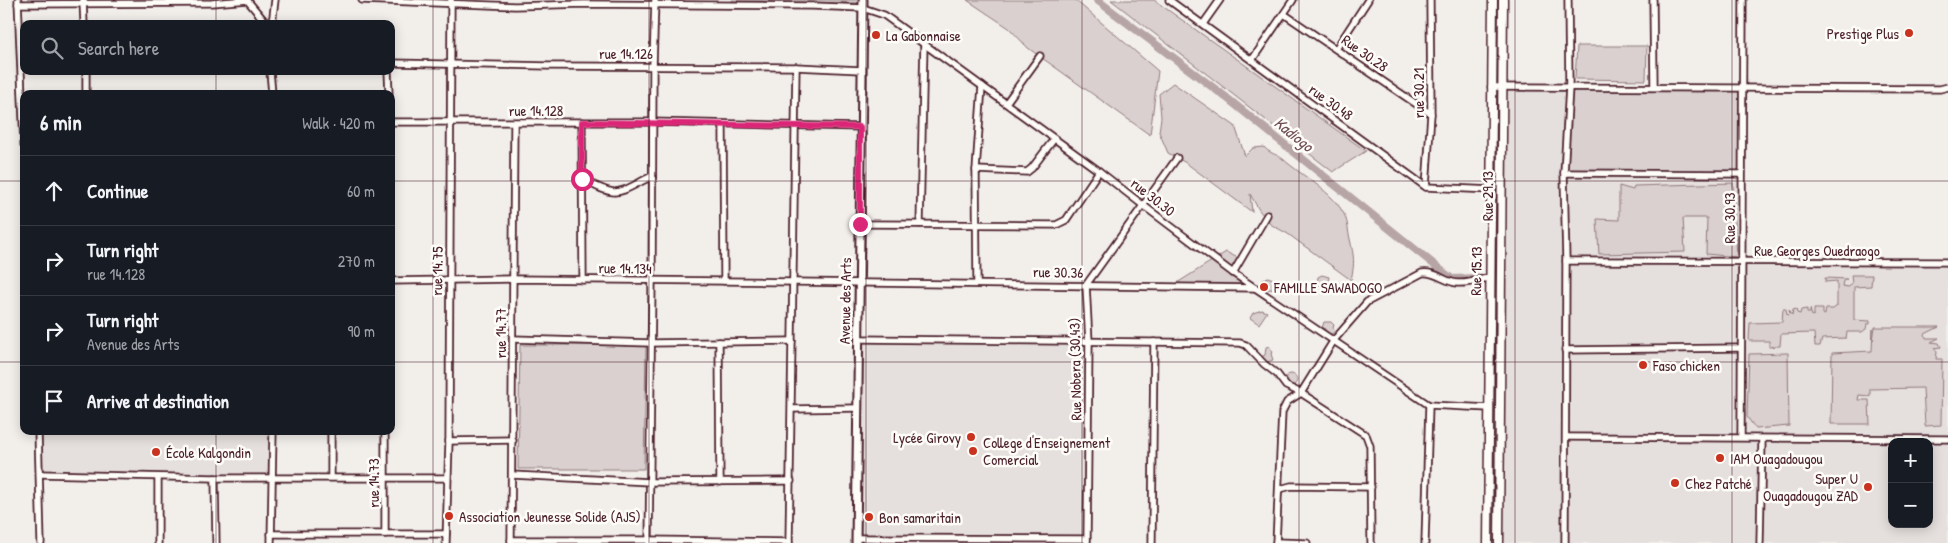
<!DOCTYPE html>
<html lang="en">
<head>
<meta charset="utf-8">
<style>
  body { margin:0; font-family:"Patrick Hand",sans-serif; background:#20242c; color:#f1f3f6 }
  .controls { position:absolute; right:15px; bottom:15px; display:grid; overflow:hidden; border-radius:10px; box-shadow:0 2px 12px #0003 }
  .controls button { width:45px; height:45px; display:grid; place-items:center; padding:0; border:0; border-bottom:1px solid #363941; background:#171b24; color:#f1f3f6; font:25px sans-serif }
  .stop { position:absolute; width:15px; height:15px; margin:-11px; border:4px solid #db2777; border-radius:50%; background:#fff }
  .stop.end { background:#db2777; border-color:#fff; box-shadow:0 1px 5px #0008 }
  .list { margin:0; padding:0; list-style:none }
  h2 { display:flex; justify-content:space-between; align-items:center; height:65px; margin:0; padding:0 20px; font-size:21px }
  h2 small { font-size:16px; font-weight:400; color:#9ea1a6 }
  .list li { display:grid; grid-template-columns:32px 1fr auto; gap:15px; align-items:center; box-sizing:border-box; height:70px; padding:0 20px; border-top:1px solid #363941 }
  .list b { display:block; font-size:19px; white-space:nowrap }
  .list p { margin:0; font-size:16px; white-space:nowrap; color:#9ea1a6 }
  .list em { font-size:16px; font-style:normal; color:#9ea1a6 }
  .icon { flex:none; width:28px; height:28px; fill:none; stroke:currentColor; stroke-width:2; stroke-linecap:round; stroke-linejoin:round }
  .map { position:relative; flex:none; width:1948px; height:543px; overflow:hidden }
  .search { position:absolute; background:#171b24; box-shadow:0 2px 12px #0003; left:20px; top:20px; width:375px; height:55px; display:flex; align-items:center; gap:12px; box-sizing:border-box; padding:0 18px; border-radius:10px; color:#9ea1a6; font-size:19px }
  .panel { position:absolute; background:#171b24; box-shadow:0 2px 12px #0003; left:20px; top:90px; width:375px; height:345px; border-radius:10px }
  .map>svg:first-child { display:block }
  .built { fill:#e5dfdd; fill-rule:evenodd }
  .green { fill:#d9d0cf; stroke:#92787d }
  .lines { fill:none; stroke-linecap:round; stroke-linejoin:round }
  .canal { stroke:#b7a5a6; stroke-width:8 }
  .minor-casing { stroke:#4a1f2b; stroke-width:9 }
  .tertiary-casing { stroke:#4a1f2b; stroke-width:11 }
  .secondary-casing { stroke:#4a1f2b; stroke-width:11 }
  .minor { stroke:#fdfcf7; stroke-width:5.5 }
  .tertiary { stroke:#fdfcf7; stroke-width:7 }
  .secondary { stroke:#fdfcf7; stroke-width:8 }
  .route { stroke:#db2777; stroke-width:6 }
  .grid { fill:none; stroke:#4a1f2b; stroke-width:1; stroke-opacity:0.55 }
  .poi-dot { fill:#c8321e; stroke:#fdfcf7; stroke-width:2 }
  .labels { text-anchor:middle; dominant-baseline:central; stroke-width:5; stroke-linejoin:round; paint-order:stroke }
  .poi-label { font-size:15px; fill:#4a1f2b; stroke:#fdfcf7; text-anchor:start }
  .street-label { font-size:15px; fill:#4a1f2b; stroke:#fdfcf7 }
  .water-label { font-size:16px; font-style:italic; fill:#704e56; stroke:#fdfcf7 }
</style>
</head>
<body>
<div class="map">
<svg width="1948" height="543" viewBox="0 0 1948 543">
  <rect width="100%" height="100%" fill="#f2efeb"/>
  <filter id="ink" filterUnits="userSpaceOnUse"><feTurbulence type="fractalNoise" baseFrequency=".02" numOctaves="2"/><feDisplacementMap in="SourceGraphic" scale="10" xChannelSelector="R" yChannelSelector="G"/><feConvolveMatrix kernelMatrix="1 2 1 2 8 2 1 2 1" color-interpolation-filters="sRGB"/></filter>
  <g filter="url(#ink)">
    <g class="built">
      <path d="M1502,87l241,3 -1,173 206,-1v281h-450zM1892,442h37v82h-37z"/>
      <path d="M859,335l228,7 -2,196 -229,1z"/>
      <path d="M40,431h231v48l-229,-6z"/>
    </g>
    <g class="green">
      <path d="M732,0h129l1,3 -130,-1z"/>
      <path d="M967,0h108l83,71 -8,64 -122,-87 -19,-20z"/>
      <path d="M1111,0h43l212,151 -33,21z"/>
      <path d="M1577,46h70l-1,34 -71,-1z"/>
      <path d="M1173,83l62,43 10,30 8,-8 11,-1c6,7 13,7 19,12 20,18 50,32 62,57 3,7 3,16 5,23 4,18 5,23 1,41l-63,-46 -18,-10 -11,-14 -9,-16 2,18 -66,-49 -18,-10 -9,-21 2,-15 -2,-23z"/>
      <path d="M1571,90h172l-4,83h-174z"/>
      <path d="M1733,183l4,74 -31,-3 1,-36h-24l2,34 -86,2 -2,-35 22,1v-34l14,4 1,-4z"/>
      <path d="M1226,252l14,7 -10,15 17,12h-67l-3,-3z"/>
      <path d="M1322,275l7,2 -2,9 -8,-1 -2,-3 1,-5z"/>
      <path d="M1851,275h21l-1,11 -17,1v33l16,1v3h-3l-1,5 -4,3h-15l-1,6 -24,1 -2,7h-5l-1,-13 -33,1 -1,12 -11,1v-6h-20l1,-18 32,-1 1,-13h3l1,6 3,-1 -1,-4 3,5 1,-5 3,-1 1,4 3,1 1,-4 6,-1v4h3v-4l2,7 2,-1v-6h9v5l2,1 1,-6h7l4,-3v-25l-12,1v-4l22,1 -4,2 -1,5 7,1 3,-4z"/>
      <path d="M1268,277l10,4 3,6 -6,3 -5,-1 -2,1 -3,-2v-2l-3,-2 1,-4z"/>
      <path d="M1262,310l5,2 -8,12 -9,-6 3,-5z"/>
      <path d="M1324,322h7l3,3 -1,3 2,4 -6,3 -4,-4v-2l-3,-1z"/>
      <path d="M1875,327h64l-14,7 1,4h13l-8,4 8,1 2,4 -7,1 3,4 -1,7h6l-1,66 -16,1 -2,-38 -53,1v7l-11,-1 -1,5h11l1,24h-39l1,-71 40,-2 1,-22v11z"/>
      <path d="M520,345h126l-2,124h-126z"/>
      <path d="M1269,346l4,6 -2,2 2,6 -6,2 -5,-2 -1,-3 4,-2 1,-8z"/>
      <path d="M1788,353l1,73 -33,3 -9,-12 2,-63z"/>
      <circle cx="1291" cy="380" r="6"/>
    </g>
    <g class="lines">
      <path class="canal" d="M1097,0l130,98 225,181 25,-1"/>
      <defs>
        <g id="minor">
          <path d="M18,0l6,145"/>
          <path d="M247,0l20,24"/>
          <path d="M362,0l153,6 69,-2 229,2 50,2 21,7 215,156 45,35 89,67 196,132"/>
          <path d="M1169,0l257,187 66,3"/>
          <path d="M1653,0l1,87"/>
          <path d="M83,1l1,23"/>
          <path d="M18,4l194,-1 36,-3"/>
          <path d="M1284,14l147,100"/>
          <path d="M272,24l3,-24"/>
          <path d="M1203,24l17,-24"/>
          <path d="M1336,49l32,-49"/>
          <path d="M1252,60l41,-60"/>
          <path d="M391,63l157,3 248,1 65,3"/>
          <path d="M86,71v23"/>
          <path d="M270,71l2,23"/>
          <path d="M388,71l1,23"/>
          <path d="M1491,87l449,2 8,-2"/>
          <path d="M1006,103l34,-47"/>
          <path d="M391,122h261l208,5"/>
          <path d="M582,122l1,158"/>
          <path d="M723,124l1,157"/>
          <path d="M976,170l51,2 5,-4 22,-29"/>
          <path d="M1564,173l177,1"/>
          <path d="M582,179c37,20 34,15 70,-3"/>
          <path d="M1426,187l5,-73 -1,-114"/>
          <path d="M860,224l196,1 10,-5 33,-49"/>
          <path d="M920,224l4,-181"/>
          <path d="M1566,261l382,1"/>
          <path d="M1233,273l34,-58"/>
          <path d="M391,281l121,-2 212,2 532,7"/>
          <path d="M977,284l-1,-114 6,-84"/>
          <path d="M513,339l138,4 141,-2"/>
          <path d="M859,339l381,4 6,2 18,19 13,10 9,12 15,7 65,42 4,11 1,97"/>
          <path d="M719,342l1,140"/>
          <path d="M1565,350l176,-2"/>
          <path d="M1429,405l60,3"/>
          <path d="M792,409l66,-1"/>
          <path d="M38,431l3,112"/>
          <path d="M331,431v46"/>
          <path d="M385,431v103"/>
          <path d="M1566,437l382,2"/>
          <path d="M1741,437l2,-437"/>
          <path d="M449,441l64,-1"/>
          <path d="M40,474l175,4h232"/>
          <path d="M512,475l138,7 141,-1"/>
          <path d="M215,478l1,65"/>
          <path d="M1280,489l11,-3 80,1"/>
          <path d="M271,534h175"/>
          <path d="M856,538l231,1"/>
          <path d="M511,540h138l140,2"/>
          <path d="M1276,542l31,1"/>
          <path d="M158,543v-65"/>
          <path d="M271,543l2,-112"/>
          <path d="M446,543l3,-102 2,-441"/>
          <path d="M511,543l3,-420"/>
          <path d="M649,543l3,-262 1,-215 2,-66"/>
          <path d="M789,543l7,-476"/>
          <path d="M1087,543l2,-201 -3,-57 91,-127"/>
          <path d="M1152,543l2,-201"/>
          <path d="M1276,543l6,-131 5,-10 14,-9 33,-53 33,-38 55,-29c13,-2 23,9 35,10 11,1 22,-3 33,-6"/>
          <path d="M1425,543l4,-138"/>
          <path d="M1565,543l1,-282 -2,-88 5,-86 -1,-87"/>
          <path d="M1760,543l2,-104"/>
        </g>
        <path id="tertiary" d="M856,543l7,-543"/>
        <g id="secondary">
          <path d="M1488,543l5,-543"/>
          <path d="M1499,543l4,-543"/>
        </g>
      </defs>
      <use href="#minor" class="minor-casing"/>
      <use href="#tertiary" class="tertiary-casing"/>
      <use href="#secondary" class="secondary-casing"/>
      <use href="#minor" class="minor"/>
      <use href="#tertiary" class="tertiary"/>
      <use href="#secondary" class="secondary"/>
    </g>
  </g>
  <g class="lines" filter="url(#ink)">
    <path class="route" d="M582,179v-57l278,5v97"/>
  </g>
  <path class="grid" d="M216,0v24M433,0v543M649,0v543M866,0v543M1082,0v543M1299,0v543M1515,0v543M1732,0v543M216,71v23M0,181h24M391,181h1557M0,362h24M391,362h1557M216,431v112"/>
  <g class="poi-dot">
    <circle cx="1909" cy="33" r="5"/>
    <circle cx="876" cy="35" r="5"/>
    <circle cx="1264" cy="287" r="5"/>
    <circle cx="1643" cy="365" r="5"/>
    <circle cx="971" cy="437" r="5"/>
    <circle cx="973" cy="451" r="5"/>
    <circle cx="156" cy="452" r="5"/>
    <circle cx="1720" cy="458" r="5"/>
    <circle cx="1675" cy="483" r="5"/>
    <circle cx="1868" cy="487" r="5"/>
    <circle cx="449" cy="516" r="5"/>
    <circle cx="869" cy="517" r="5"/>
  </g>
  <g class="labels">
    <g class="poi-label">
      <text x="1899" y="33" text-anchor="end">Prestige Plus</text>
      <text x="886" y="35">La Gabonnaise</text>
      <text x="1274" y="287">FAMILLE SAWADOGO</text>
      <text x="1653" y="365">Faso chicken</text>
      <text x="961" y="437" text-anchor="end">Lycée Girovy</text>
      <text x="983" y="442">College d'Enseignement<tspan x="983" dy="17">Comercial</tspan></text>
      <text x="166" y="452">École Kalgondin</text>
      <text x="1730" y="458">IAM Ouagadougou</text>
      <text x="1858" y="478" text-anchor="end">Super U<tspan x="1858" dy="17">Ouagadougou ZAD</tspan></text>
      <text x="1685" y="483">Chez Patché</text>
      <text x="459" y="516">Association Jeunesse Solide (AJS)</text>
      <text x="879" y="517">Bon samaritain</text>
    </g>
    <g class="street-label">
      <text x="626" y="53">rue 14.126</text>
      <text transform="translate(1365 53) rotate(35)">Rue 30.28</text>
      <text transform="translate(1418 93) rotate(-90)">rue 30.21</text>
      <text transform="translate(1331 102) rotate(36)">rue 30.48</text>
      <text x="536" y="110">rue 14.128</text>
      <text transform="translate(1487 196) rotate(-90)">Rue 29.13</text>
      <text transform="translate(1153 197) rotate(38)">rue 30.30</text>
      <text transform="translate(1729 218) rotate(-90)">Rue 30.93</text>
      <text x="1817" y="250">Rue Georges Ouedraogo</text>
      <text transform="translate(625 268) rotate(1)">rue 14.134</text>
      <text transform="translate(437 271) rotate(-89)">rue 14.75</text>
      <text transform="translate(1476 271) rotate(-89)">Rue 15.13</text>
      <text transform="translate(1058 272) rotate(1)">rue 30.36</text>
      <text transform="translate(845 301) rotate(-89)">Avenue des Arts</text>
      <text transform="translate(500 333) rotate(-90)">rue 14.77</text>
      <text transform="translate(1075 369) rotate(-91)">Rue Nobera (30.43)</text>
      <text transform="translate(373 483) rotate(-90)">rue 14.73</text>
    </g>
    <g class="water-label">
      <text transform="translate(1294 134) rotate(39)">Kadiogo</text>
    </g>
  </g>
</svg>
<div class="controls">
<button>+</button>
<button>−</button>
</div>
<div class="stop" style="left:582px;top:179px"></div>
<div class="stop end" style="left:860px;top:224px"></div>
<div class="search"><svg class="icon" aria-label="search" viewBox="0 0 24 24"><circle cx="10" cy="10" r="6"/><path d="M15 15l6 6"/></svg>Search here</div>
<section class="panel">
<h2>6 min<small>Walk · 420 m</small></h2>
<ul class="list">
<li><svg class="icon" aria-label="ahead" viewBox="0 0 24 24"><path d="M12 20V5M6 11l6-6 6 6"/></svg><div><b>Continue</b></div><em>60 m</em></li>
<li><svg class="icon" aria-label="right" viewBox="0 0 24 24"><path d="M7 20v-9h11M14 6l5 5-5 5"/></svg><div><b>Turn right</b><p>rue 14.128</p></div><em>270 m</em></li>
<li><svg class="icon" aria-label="right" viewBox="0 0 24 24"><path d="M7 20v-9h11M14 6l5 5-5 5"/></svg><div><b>Turn right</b><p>Avenue des Arts</p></div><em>90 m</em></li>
<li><svg class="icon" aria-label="arrive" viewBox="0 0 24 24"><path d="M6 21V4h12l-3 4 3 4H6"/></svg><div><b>Arrive at destination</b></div></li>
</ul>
</section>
</div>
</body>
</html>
